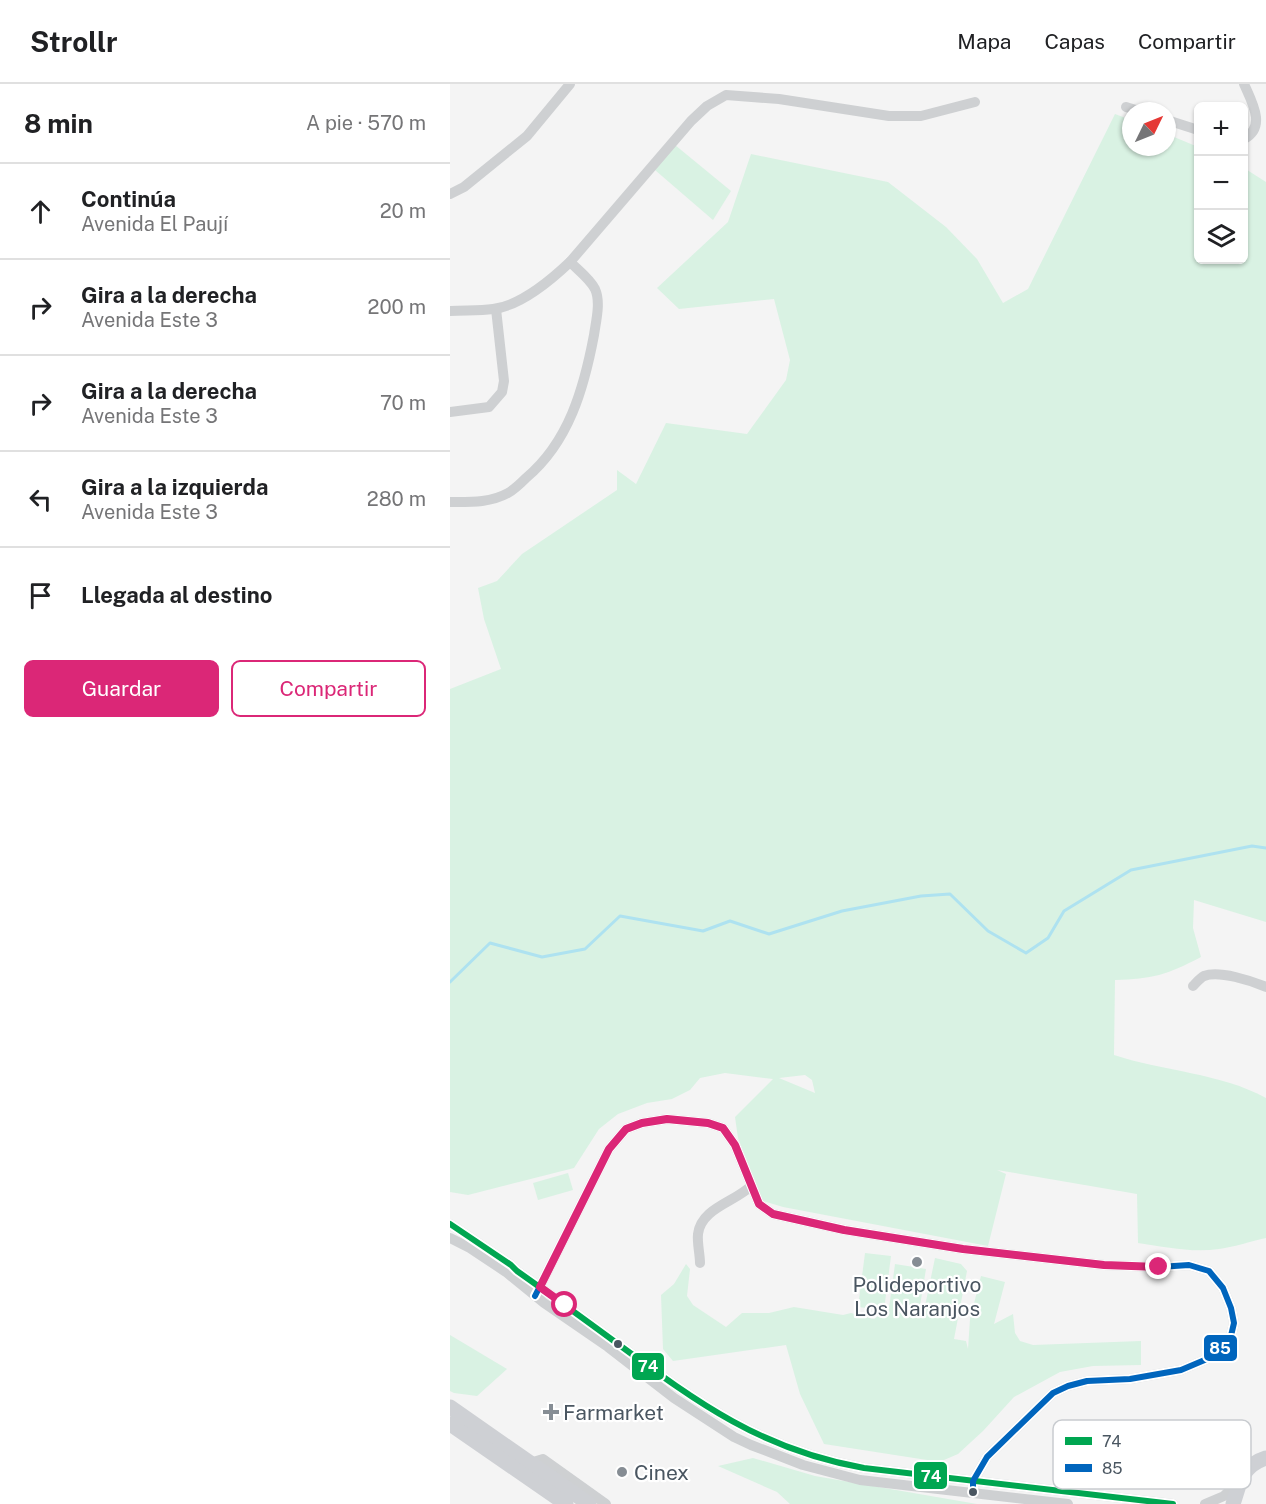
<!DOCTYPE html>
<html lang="es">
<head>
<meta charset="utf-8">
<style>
  body { margin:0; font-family:"Public Sans",sans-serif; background:#f2f2f2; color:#202124 }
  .controls { position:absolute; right:18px; top:18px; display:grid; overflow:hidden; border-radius:9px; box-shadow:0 2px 4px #0004 }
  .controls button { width:54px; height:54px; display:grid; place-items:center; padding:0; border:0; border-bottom:2px solid #e0e0e0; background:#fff; color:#202124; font:30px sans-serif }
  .compass { position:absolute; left:672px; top:18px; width:54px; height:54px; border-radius:50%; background:#fff; box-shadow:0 2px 4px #0004; rotate:47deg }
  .stop { position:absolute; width:18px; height:18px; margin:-14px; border:4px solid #db2777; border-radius:50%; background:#fff }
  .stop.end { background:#db2777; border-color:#fff; box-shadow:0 2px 6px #0008 }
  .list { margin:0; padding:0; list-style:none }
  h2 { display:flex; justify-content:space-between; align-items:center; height:78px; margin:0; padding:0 24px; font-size:26px }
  h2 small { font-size:20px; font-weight:400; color:#757577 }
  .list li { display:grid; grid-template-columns:39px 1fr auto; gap:18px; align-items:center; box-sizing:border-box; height:96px; padding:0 24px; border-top:2px solid #e0e0e0 }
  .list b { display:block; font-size:22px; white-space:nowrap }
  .list p { margin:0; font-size:20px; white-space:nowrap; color:#757577 }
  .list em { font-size:20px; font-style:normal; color:#757577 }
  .actions { display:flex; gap:12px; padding:18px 24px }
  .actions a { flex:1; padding:14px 0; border:2px solid #db2777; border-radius:9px; text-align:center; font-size:21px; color:#db2777 }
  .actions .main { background:#db2777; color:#fff }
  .icon { flex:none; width:33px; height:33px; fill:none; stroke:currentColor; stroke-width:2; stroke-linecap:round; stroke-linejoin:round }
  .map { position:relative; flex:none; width:816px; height:1420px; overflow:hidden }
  header { display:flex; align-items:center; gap:36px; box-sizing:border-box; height:84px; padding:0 30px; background:#fff; border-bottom:2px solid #e0e0e0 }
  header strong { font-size:28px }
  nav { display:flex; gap:33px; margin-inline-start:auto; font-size:21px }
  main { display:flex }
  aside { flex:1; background:#fff }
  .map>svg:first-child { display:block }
  .green { fill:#d9f2e3; fill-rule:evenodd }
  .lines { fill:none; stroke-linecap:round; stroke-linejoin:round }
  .stream { stroke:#aee2f0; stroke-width:3 }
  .minor { stroke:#ced0d2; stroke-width:10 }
  .secondary { stroke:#ced0d4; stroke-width:15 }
  .bus-1-casing { stroke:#fff; stroke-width:10 }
  .bus-2-casing { stroke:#fff; stroke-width:10 }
  .bus-1 { stroke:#00a651; stroke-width:6 }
  .bus-2 { stroke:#0065bd; stroke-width:6 }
  .route { stroke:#db2777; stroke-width:8 }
  .poi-dot { fill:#868d94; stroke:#fff; stroke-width:2 }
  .bus-dot { fill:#4a5661; stroke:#fff; stroke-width:2 }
  .labels { text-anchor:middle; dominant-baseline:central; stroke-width:4.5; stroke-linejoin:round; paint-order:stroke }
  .poi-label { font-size:21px; fill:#4a5661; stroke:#fff; text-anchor:start }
  .key { fill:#fff; stroke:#c9ccd0; stroke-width:1.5 }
  .key-label { font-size:16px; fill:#4a5661 }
  .line-badge { stroke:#fff; stroke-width:2 }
  .badge-label { font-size:16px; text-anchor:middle; font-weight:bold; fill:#fff }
</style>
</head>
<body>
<header>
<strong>Strollr</strong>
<nav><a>Mapa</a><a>Capas</a><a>Compartir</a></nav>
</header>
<main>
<aside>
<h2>8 min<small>A pie · 570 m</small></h2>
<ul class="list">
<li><svg class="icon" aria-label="ahead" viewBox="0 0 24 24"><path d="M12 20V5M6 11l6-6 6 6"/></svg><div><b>Continúa</b><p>Avenida El Paují</p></div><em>20 m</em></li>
<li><svg class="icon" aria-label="right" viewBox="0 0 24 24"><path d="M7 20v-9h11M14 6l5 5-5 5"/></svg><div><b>Gira a la derecha</b><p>Avenida Este 3</p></div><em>200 m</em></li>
<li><svg class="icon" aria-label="right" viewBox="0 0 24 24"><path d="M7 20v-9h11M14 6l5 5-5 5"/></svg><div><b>Gira a la derecha</b><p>Avenida Este 3</p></div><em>70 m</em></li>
<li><svg class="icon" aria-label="left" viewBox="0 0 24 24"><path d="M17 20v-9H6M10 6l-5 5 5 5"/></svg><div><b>Gira a la izquierda</b><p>Avenida Este 3</p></div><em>280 m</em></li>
<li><svg class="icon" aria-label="arrive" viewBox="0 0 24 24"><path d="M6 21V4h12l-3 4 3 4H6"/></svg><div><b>Llegada al destino</b></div></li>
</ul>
<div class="actions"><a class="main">Guardar</a><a>Compartir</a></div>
</aside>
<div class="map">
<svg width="816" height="1420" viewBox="0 0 816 1420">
  <rect width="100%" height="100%" fill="#f4f4f4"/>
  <g class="green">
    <path d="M665,30l16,6v27h36v-13l31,13v113h46v-92l22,14v740l-72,-22 -1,28 8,29c-34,18 -49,22 -86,23l-1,75c48,16 107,18 152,43v140c-15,3 -31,9 -47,11 -27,4 -53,-2 -81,-6l-1,-49 -140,-24 9,4 -18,72 -205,-39 -20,-6 -25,-63 -3,-21 38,-38 -48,-6 -25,5 -10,12 -18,9 -25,4 -29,11 -19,15 -25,39 -106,27 -18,-3v-503l51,-20 -17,-50 -6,-31 19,-7 25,-27 95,-64v-20l19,14 30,-61 81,11 39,-54 4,-20 -16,-61 -95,10 -22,-21 71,-66 23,-68 137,28 58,45 31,32 26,44 25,-14zM355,991l7,5 3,13 -36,-15z"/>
    <path d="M225,61l56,46 -18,29 -58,-50z"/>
    <path d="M118,1089l5,17 -35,10 -5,-17z"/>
    <path d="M415,1169l26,3 -7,54 -26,-3z"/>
    <path d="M485,1174l26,6 6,7 -13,68 12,2 2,8 2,-30 11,-43 24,6 -11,42 19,-10 2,19 5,8 13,4 108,-4v24l-48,1 -33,6 -46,25 -31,34 -25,23 -14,6h-17l-103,-16 -24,-50 -14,-49 -113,16 -10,-12 -2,-54 13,-11 12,-20 4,5 -3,27 6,9 33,22 16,-14h27l25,-6 49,8 8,-2 23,6 15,-11 6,-44 31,5 -7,43 6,-6z"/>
    <path d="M0,1251l57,34 -30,27 -23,-3 -4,-2z"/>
    <path d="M303,1374l62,18 162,28h-187l-13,-12 -59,-26z"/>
  </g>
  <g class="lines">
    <path class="stream" d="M0,898l40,-39 52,14 43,-8 35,-33 83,15 27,-10 39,13 73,-23 79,-15 29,-2 38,37 38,22 22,-15 16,-27 67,-41 121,-24 14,2"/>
    <g class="minor">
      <path d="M676,23l13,4"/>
      <path d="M717,36l31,10"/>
      <path d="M794,55c22,-12 9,-35 0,-55"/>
      <path d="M0,110l14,-7 63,-51 43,-52"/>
      <path d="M120,178l121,-141 16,-15 19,-11 53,4 110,17h32l54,-14"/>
      <path d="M0,227c14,-1 29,0 43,-2 27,-3 58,-29 77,-47 8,8 20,17 25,27 6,13 1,32 -1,46 -10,53 -25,107 -68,143 -5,5 -11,11 -18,15 -18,10 -38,9 -58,9"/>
      <path d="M0,328l39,-5 13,-15 2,-11 -8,-72"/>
      <path d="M743,902c3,-3 7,-8 11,-10 15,-6 48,5 62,11"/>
      <path d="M0,1140l61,41 6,6c34,24 67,48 101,73 80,59 144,106 246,124l309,36"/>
      <path d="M0,1154l20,10 36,24 38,31 64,44 66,51 60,39 17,8 52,20 57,15 208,24"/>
      <path d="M250,1179c0,-9 -3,-20 -2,-29 3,-26 37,-32 53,-48"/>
      <path d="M85,1212l74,-147 17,-20 16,-6 25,-4 41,4 15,5 12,17 24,59 14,10 72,16 118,19 141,16 55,2 30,-2 20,6 14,17 8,20 3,15 -4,17 -23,19 -26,11 -51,9 -43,2 -19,5 -15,7 -66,64 -14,24v11"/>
      <path d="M80,1379l13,-4 63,45"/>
      <path d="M755,1420l19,-8 15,-14"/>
    </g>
    <g class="secondary">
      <path d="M0,1323l139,97"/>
      <path d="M0,1340l116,80"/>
      <path d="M783,1420c7,-20 8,-38 33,-46"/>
    </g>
    <defs>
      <path id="bus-1" d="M0,1140l61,41 6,6c34,24 67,48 101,73 80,59 144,106 246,124l309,36"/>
      <path id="bus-2" d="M85,1212l74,-147 17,-20 16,-6 25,-4 41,4 15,5 12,17 24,59 14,10 72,16 118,19 141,16 55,2 30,-2 20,6 14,17 8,20 3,15 -4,17 -23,19 -26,11 -51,9 -43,2 -19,5 -15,7 -66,64 -14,24v11"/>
    </defs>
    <use href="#bus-1" class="bus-1-casing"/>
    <use href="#bus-2" class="bus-2-casing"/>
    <use href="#bus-1" class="bus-1"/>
    <use href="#bus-2" class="bus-2"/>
  </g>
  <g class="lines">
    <path class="route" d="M115,1221l-25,-18 69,-138 17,-20 16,-6 25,-4 41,4 15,5 12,17 24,59 14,10 71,16 119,19 141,16 55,2"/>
  </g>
  <g class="poi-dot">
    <circle cx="467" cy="1178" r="6"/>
    <path d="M98 1319h6v6h6v6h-6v6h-6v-6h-6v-6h6z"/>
    <circle cx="172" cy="1388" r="6"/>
  </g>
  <g class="bus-dot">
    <circle cx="168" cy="1260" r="5"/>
    <circle cx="523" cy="1408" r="5"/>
  </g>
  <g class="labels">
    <g class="poi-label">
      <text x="467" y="1200" text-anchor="middle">Polideportivo<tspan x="467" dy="24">Los Naranjos</tspan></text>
      <text x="113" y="1328">Farmarket</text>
      <text x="184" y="1388">Cinex</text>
    </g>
  </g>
  <rect x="603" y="1336" width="198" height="69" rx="9" class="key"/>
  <rect x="615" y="1353" width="27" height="8" fill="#00a651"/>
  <rect x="615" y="1380" width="27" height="8" fill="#0065bd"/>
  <g class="key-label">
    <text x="652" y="1363">74</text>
    <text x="652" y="1390">85</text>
  </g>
  <g class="line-badge">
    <rect x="753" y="1250" width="35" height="28" rx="6" fill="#0065bd"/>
    <rect x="181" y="1268" width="34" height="29" rx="6" fill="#00a651"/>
    <rect x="463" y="1377" width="35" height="29" rx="6" fill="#00a651"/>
  </g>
  <g class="badge-label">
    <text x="770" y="1270">85</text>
    <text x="198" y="1288">74</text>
    <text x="481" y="1398">74</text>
  </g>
</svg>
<div class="controls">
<button>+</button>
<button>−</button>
<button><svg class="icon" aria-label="layers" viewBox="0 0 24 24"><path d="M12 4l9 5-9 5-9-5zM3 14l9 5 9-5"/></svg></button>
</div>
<svg class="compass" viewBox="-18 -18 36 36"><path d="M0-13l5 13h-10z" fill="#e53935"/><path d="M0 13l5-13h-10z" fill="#757577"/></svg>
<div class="stop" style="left:115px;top:1221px"></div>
<div class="stop end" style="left:709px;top:1183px"></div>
</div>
</main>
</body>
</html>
